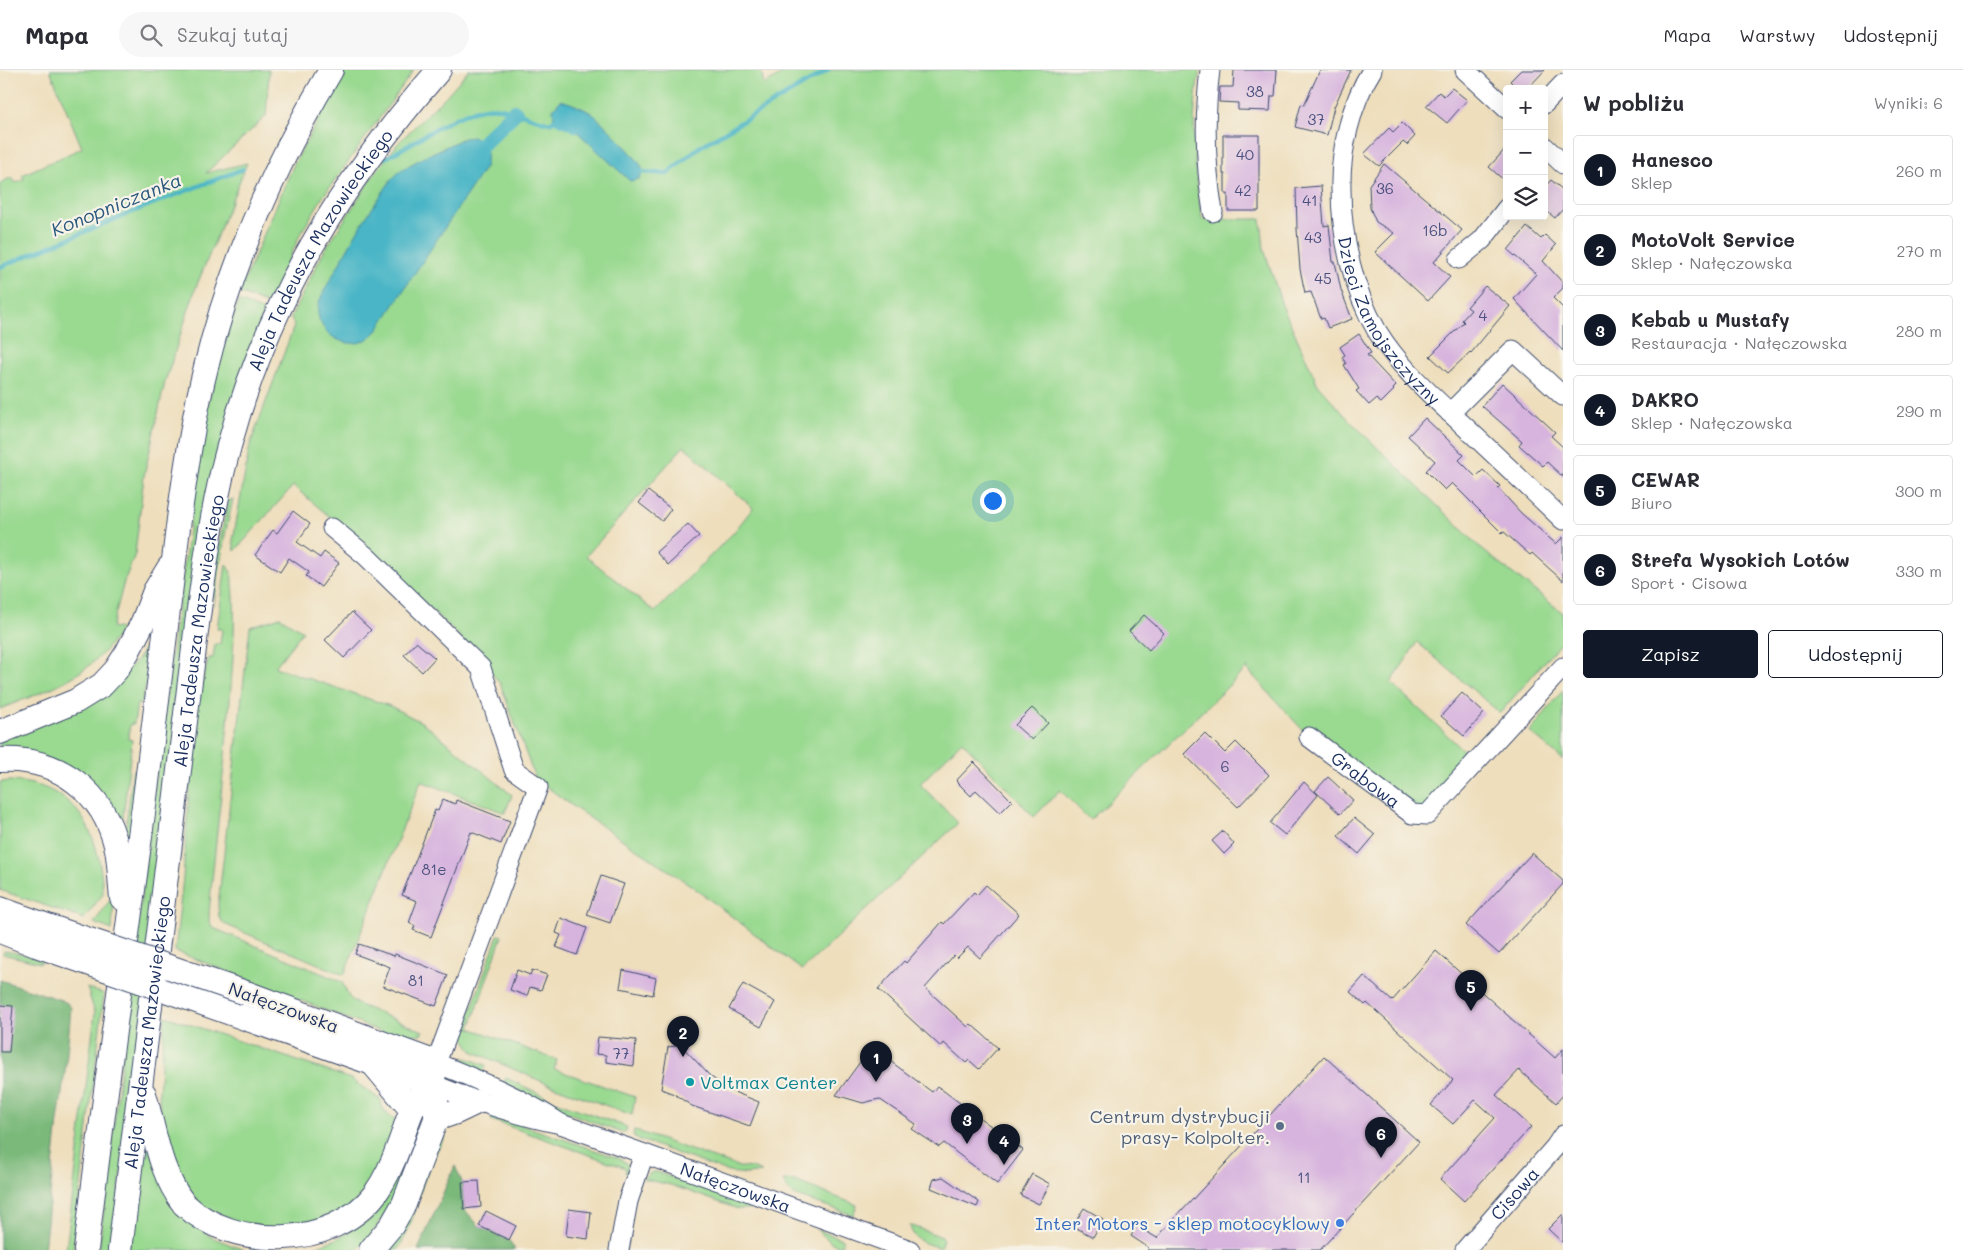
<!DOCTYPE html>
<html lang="pl">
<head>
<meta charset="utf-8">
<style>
  body { margin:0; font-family:Mali,sans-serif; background:#f7f7f7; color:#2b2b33 }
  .controls { position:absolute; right:15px; top:15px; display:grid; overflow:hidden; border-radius:5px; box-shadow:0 5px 20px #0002 }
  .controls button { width:45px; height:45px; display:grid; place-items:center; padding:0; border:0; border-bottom:1px solid #e1e1e2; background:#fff; color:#2b2b33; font:25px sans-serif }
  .you { position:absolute; left:992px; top:430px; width:18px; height:18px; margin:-12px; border:4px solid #fff; border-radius:50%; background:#1a73e8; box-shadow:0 0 0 8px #1a73e833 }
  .badge { display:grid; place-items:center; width:32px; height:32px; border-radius:50%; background:#111827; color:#fff; font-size:16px; font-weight:700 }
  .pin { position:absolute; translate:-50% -41px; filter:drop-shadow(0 1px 2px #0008) }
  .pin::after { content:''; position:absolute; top:26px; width:18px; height:15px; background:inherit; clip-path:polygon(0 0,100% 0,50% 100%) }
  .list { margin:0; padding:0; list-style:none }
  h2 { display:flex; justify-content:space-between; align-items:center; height:65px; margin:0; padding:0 20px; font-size:21px }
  h2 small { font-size:16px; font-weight:400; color:#7c7c81 }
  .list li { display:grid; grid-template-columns:32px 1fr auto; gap:15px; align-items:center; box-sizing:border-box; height:70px; margin:0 10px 10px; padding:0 10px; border:1px solid #e1e1e2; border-radius:5px }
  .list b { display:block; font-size:19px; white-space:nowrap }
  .list p { margin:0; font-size:16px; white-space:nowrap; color:#7c7c81 }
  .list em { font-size:16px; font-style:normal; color:#7c7c81 }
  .actions { display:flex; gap:10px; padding:15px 20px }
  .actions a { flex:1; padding:11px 0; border:1px solid #111827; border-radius:5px; text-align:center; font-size:18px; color:#111827 }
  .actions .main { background:#111827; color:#fff }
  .icon { flex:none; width:28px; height:28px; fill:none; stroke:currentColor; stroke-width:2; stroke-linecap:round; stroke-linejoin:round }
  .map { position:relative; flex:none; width:1563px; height:1180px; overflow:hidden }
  header { display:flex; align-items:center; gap:30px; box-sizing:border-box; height:70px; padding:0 25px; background:#fff; border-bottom:1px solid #e1e1e2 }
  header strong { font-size:24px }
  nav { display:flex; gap:28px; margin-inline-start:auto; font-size:18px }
  .search { width:350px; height:45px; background:#f7f7f7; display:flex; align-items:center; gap:12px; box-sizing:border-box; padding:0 18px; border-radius:28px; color:#7c7c81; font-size:19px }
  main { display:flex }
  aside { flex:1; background:#fff }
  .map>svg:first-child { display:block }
  .green { fill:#99d990; stroke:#5a8477; fill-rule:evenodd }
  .forest { fill:#7ab97a; stroke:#4a746c }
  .water { fill:#49b5c6; stroke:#327292 }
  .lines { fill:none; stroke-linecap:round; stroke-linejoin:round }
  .stream { stroke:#49b5c6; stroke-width:4.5 }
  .canal { stroke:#49b5c6; stroke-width:16 }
  .building { fill:#d7b4de }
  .minor-casing { stroke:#3b496c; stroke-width:21 }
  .major-casing { stroke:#3b496c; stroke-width:26 }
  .minor { stroke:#fff; stroke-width:19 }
  .major { stroke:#fff; stroke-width:24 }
  .major-bridge-casing { stroke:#3b496c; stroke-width:26; stroke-linecap:butt }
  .major-bridge { stroke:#fff; stroke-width:24 }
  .culture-dot { fill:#0f9aa8; stroke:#f7f3e8; stroke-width:2 }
  .service-dot { fill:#5c6f8a; stroke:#f7f3e8; stroke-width:2 }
  .shop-dot { fill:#3f7fe0; stroke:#f7f3e8; stroke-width:2 }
  .labels { text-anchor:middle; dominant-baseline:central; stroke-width:4.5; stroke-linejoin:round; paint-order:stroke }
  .number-label { font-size:15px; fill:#4a507e }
  .street-label { font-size:18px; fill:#1b2f5e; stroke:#f7f3e8 }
  .culture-label { font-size:18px; fill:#0d838f; stroke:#f7f3e8; text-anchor:start }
  .service-label { font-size:18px; fill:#4e5e75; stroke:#f7f3e8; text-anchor:end }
  .shop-label { font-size:18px; fill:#366cbe; stroke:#f7f3e8; text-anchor:end }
  .water-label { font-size:19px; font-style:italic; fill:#29577d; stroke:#f7f3e8 }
</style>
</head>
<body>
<header>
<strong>Mapa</strong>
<div class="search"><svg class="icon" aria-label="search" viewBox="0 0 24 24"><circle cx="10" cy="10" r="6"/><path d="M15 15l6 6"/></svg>Szukaj tutaj</div>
<nav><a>Mapa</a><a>Warstwy</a><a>Udostępnij</a></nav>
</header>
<main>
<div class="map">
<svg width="1563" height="1180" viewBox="0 0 1563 1180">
  <rect width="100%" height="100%" fill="#f7f3e8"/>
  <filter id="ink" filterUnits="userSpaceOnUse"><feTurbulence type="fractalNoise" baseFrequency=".02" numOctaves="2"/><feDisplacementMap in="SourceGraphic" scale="10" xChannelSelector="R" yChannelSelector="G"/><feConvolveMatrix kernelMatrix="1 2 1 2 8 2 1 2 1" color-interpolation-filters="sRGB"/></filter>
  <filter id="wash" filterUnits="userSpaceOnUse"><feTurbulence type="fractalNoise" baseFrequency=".0096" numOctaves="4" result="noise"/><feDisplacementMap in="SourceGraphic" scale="20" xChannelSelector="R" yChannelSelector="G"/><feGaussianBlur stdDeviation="1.12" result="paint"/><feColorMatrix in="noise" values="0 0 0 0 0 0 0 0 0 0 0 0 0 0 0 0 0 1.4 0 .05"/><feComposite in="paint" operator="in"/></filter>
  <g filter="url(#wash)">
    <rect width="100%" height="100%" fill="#eedebc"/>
    <g class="green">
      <path d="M50,0h219l-3,46 -60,57 41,-10 -51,124 -31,95 -21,94 -9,78 -11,28 -12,45 9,2c-29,48 -72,60 -121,80v-526l12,-6 3,6 9,-4 -2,-4 60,-27z"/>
      <path d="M346,0h68l-92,128 -22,37 -32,69 -29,-11 55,-129z"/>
      <path d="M469,0h292l3,15 24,-15h412c-10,48 -6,101 2,149h59l3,30 18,56 36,80 32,36 135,131 78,61v27l-63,73 -83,-71 -26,41 85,79 -49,53 -118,-78 -62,-68 1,-2 -158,153 -30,-30 -26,27 -72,-76 -42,43 38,39 -156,147 -110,-84 -117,-78 -40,-30 -35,-95 -41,-47 -87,-84 -79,-66 -58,65 -2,-11 17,-95 44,-119 -3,-9 33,-66 51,-78 24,-31 47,-46zM684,376l69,62 -19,24 -79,80 -69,-56z"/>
      <path d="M239,231l25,10 -23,67 -131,872h-11l62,-519 44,-317 27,-98 1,1z"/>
      <path d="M233,429l-8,36 -11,70 -2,-25 16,-79z"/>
      <path d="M226,494c26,16 -17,311 -17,357l4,7 129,54 7,15 8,7 66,27 -2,3 -27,3 -219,-86 8,-73 12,-169 14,-51h4l2,-14h5l2,-15h-5z"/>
      <path d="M280,547l23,14 -28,36 115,39 33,17 89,72 -7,18 -84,-32 -77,194 -120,-51 -5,-7 -1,-12 32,-278z"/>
      <path d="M155,555l-4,39 -10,40h-4l-3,20h-4l-2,15 4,1 -9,78 -4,6 -6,-11 -113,-60v-12l133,-76 9,-12z"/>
      <path d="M1563,620v70l-33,-28z"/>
      <path d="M133,700l2,1 2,9 -7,73 -9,-20 5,-8z"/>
      <path d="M11,711c68,4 89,53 92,113l-19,25 -84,-29v-108z"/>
      <path d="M113,826h1l-2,34 -18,-7z"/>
      <path d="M498,865l4,1 -32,92 87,32 -3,9 81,28 -3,18 -82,-30 -78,-34 -8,-13 1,-11z"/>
      <path d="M4,881l19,3 19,6 -1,3 -38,-9z"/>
      <path d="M87,918l17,6 -31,256h-7l29,-237z"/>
      <path d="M165,946l186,63 31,22 -1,5 9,11 6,2 -4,18 -25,52 -22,23 -73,24 -75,-31 -23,-33 -14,-56 -1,-24z"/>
      <path d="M463,987l23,8 -4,10 -15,-11z"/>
      <path d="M506,1008l49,23 72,26 -1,4 -4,2 -69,-26 -50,-24z"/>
      <path d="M492,1045l129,44 7,6 1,9 -4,-2 1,-4 -135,-48z"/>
      <path d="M415,1056l6,2c-17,43 -29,89 -64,122h-49l33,-13 17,-12z"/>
      <path d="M634,1060l105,37 13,1 10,4 -15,2 -19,-2 -93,-34 -2,-4z"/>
      <path d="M441,1065l4,2c-11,17 -19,37 -25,56 -7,21 -10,40 -23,57h-14z"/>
      <path d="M143,1066l47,85 21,16 33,13h-115z"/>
      <path d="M652,1102h5l101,37h-20l-67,-24 -28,-6z"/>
      <path d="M783,1110l12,1 62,24 -4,10 -60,-20 -6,-6z"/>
      <path d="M910,1155l32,12 1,2 -3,9c-13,-4 -28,-7 -30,-23z"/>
      <path d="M816,1159l28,11 -3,6 -9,-3z"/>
    </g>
    <g class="forest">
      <path d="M0,910l61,20 6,3 4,5 -5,56 -8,57 -14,129h-44z"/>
      <path d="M455,1096l7,16 2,27 15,17 30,14 6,10h-97z"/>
    </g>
    <g class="water">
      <path d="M561,30c12,4 23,8 33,15 8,7 46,45 48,53 1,4 -1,7 -3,11l-9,2 -56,-52 -20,-9 -1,-11z"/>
      <path d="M473,67c15,5 15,17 12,30l-109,165c-6,5 -12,11 -21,11 -19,2 -40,-16 -37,-37 1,-5 4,-11 6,-15l37,-66 30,-45 10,-10 23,-13 40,-19z"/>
    </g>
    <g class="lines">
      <g class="stream">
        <path d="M385,88c30,-14 81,-55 114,-50 18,2 34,12 51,15l4,-3 21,10"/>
        <path d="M637,99l5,3 25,2 31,-26 130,-78"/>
        <path d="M0,197l152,-63 91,-35"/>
      </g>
      <path class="canal" d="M483,73l32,-31"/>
    </g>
    <g id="blocks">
      <g class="building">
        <path d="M1234,0h43l-2,26h-4l-1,15 -32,-1v-7l-19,-1 1,-15h13z"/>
        <path d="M1320,0h31l-17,37 -7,28 -32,-8 6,-23 3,1z"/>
        <path d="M1521,0h24l-18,19h-9l-8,-8z"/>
        <path d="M1452,18l15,12 -20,23 -21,-17 13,-14 5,4z"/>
        <path d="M1402,53l13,13 -8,9 -4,-3 -24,24 -15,-12 25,-26 4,4z"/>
        <path d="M1223,65h36v76h-31v-17h-3v-20h-2z"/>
        <path d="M1507,77v36l-18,-16z"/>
        <path d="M1384,94l78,66 -28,32 16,15 -22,24 -53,-49 19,-19 -18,-11 -6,-14 -1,-23z"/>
        <path d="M1551,110l12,10v19l-8,9 -11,-9v-21z"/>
        <path d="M1321,116l3,40 5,-1 4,37h2l6,28 11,29 -24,9 -4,-10 -3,1 -10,-27 -6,1 -5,-24 -3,-40 -1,-41z"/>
        <path d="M1527,157l14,12 4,-4 11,10 -13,16 20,22v5l-10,10 10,10v43l-49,-52 22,-25 -28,-24z"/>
        <path d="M1485,216l25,20 -39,47 -1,-1 -22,21 -18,-17 34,-34 -2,-2 9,-10 -4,-3z"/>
        <path d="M1359,264l12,19 -4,2 29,31 -3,3 1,1 -13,13 -5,-4 -7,6 -13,-14 3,-2 -15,-24 2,-1 -4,-7 3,-2 -5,-8z"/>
        <path d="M1502,313l53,49 -4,4 12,11v30l-16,-15 -4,4 -24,-21 3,-4 -40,-35z"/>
        <path d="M1425,348l39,37 -5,5 17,17 7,-7 17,16 -2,2 23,25 35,31 7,-7v44l-31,-28 -2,2 -27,-24 -1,2 -50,-50 -7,7 -19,-19 9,-10 -27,-25z"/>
        <path d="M648,421l23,18 -9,12 -23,-18z"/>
        <path d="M293,441l17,13 -13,18 23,16 4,-6 15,11 -18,24 -15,-11 3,-4 -20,-14 -9,14 -25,-17 18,-25 4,3z"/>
        <path d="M688,454l11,12 -31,29 -12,-13z"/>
        <path d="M352,542l19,18 -27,28 -19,-18z"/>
        <path d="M1144,545l20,18 -15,17 -20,-19z"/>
        <path d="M416,572l19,16 -13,14 -18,-17z"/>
        <path d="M1462,623l22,20 -20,23 -23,-20z"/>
        <path d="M1032,638l16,15 -16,17 -17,-15z"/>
        <path d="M1205,663l20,20 11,-11 33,33 -31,32 -54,-53z"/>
        <path d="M974,692l38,39 -12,12 -24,-23 -5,6 -15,-15z"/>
        <path d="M1328,707l25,23 -13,14 -25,-23z"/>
        <path d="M1304,712l14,13 -33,40 -15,-12z"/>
        <path d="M443,729l12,5 1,-4 54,21 -9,23 -30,-12 -40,105 -18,-7 2,-4 -6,-3 8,-22 -15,-6 33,-85 3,1z"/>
        <path d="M1354,748l21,17 -16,19 -21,-18z"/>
        <path d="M1223,761l11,13 -10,10 -12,-13z"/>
        <path d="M1532,783l31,28v3l-64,70 -33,-29z"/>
        <path d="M601,806l23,8 -14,39 -23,-8z"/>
        <path d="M986,815l33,29 -39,44 -12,-11 -11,11 -3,-3 -29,33 43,39 3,-3 27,24 -19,21 -10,-9 -3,3 -22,-20 -3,4 -63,-58 26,-28 2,2 36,-41 2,2 30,-32 3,3z"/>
        <path d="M561,848l26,10 -10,27 -21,-8 5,-12 -5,-2z"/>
        <path d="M359,874l35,12 1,-2 53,21 -12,31 -53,-20 7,-19 -35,-13z"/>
        <path d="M1436,881l119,107 8,-9v46l-7,8 -37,-33 -23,25 35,32 -67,74 -24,-22 55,-61 -20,-18 -22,24 -22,-19 22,-25 -86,-77 -2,2 -15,-13 14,-16 28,25z"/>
        <path d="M517,900l13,5 2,-5 15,5 -6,15 -11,-3 -3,9 -17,-6z"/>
        <path d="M623,900l33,8 -3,17 -33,-7z"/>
        <path d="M743,914l32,18 -14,25 -32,-18z"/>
        <path d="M0,935l13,1 -4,46h-9z"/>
        <path d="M598,967l38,3 -2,26 -28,-4v-7l-10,-1z"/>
        <path d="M678,972l32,34 19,14 30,12 -9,24 -58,-20 -18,-12 -13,-5 7,-42 7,-1z"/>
        <path d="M871,977l61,45 5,-6 86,64 -26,34 -53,-41 -5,4 -27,-18 4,-5 -37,-25 -16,4 -27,-8z"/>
        <path d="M1324,986l95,86 -99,108h-173l2,-2 -18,-12 6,-10 20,12 24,-28 1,1z"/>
        <path d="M1032,1104l18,10 -11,20 -19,-9z"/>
        <path d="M943,1107l36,25 -2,5 -46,-19 3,-9z"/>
        <path d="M479,1111l2,26 -17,2 -2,-27z"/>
        <path d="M1084,1138l19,11 -10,18 -20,-11z"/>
        <path d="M569,1139l22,3 -3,27 -22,-3z"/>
        <path d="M486,1141l30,15 -7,14 -30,-14z"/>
        <path d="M1563,1144v29l-15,-14z"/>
      </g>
    </g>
  </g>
  <g filter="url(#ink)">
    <use href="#blocks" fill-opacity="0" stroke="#3b496c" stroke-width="1"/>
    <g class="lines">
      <defs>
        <g id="minor">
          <path d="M1210,0c-6,48 -5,94 3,142"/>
          <path id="s1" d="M1372,0c-21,33 -32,81 -31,119 0,47 12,101 36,142 22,36 54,64 84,92 34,32 68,64 102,97"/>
          <path d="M1465,0l42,39"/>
          <path d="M1544,34l19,-20"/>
          <path d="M1544,76l19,18"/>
          <path d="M1459,189l23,-19 25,-32"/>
          <path d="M1450,343l63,-63 50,46"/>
          <path d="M332,458l34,28 115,112 33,102 24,17 -102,276c43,17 86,35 125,61"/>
          <path id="s2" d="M1309,667l103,77 15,1 136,-148"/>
          <path id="s3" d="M432,1014c42,17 84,31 129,40l349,126"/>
          <path d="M619,1180l9,-49 16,-47"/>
          <path id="s4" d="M1465,1180l90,-103 8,-12"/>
        </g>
        <g id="major">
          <path d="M0,662l76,-31 26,-16 14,-15 11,-17 16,-31 12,-31 14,-23"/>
          <path d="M0,690c58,-3 104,31 117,89 3,16 3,33 5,49"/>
          <path d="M0,839l39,14"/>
          <path d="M0,861l36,14"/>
          <path d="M157,917l275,97"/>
          <path d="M246,923l190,70 -4,21 4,11v24l-32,85 -12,21 -21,25"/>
          <path d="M375,996l36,43"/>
          <path d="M144,1024c11,38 15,78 40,110 48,46 148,46 191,-10 11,-15 19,-34 25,-51 8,-21 12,-45 32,-59"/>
          <path d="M436,1049l20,-7 21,-10"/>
          <path d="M86,1180c19,-162 43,-323 63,-484 11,-85 20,-170 31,-255 7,-48 14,-97 26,-144 26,-106 69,-203 125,-297"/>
          <path id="s5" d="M120,1180l77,-626c8,-59 16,-120 32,-178 40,-147 111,-262 210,-376"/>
        </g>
      </defs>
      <use href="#minor" class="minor-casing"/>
      <use href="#major" class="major-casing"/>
      <use href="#minor" class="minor"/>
      <use href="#major" class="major"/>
      <defs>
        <g id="major-bridge">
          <path d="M39,853l207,70"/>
          <path d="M36,875l121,42"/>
        </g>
      </defs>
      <use href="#major-bridge" class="major-bridge-casing"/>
      <use href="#major-bridge" class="major-bridge"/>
    </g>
  </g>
  <circle class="culture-dot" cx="690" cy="1012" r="5"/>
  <circle class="service-dot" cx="1280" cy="1056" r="5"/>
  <circle class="shop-dot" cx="1340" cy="1153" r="5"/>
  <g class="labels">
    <g class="number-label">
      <text x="1255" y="21">38</text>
      <text x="1316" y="49">37</text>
      <text x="1245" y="84">40</text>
      <text x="1385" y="118">36</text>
      <text x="1243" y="120">42</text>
      <text x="1310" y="130">41</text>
      <text x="1435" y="160">16b</text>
      <text x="1313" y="167">43</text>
      <text x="1323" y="208">45</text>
      <text x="1483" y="245">4</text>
      <text x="1225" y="696">6</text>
      <text x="434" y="799">81e</text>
      <text x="416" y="910">81</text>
      <text x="621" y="983">77</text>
      <text x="1304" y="1107">11</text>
    </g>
    <g class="street-label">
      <text stroke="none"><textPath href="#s5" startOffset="1029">Aleja Tadeusza Mazowieckiego</textPath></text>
      <text stroke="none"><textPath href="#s1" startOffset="269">Dzieci Zamojszczyzny</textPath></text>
      <text stroke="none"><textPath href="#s5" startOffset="624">Aleja Tadeusza Mazowieckiego</textPath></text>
      <text stroke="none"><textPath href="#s2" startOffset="71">Grabowa</textPath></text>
      <text transform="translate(284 937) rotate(20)">Nałęczowska</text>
      <text stroke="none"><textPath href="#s5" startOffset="219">Aleja Tadeusza Mazowieckiego</textPath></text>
      <text stroke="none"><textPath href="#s3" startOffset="321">Nałęczowska</textPath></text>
      <text stroke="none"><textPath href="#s4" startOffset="75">Cisowa</textPath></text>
    </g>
    <g class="culture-label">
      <text x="700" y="1012">Voltmax Center</text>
    </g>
    <g class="service-label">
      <text x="1270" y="1046">Centrum dystrybucji<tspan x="1270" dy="21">prasy- Kolpolter.</tspan></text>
    </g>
    <g class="shop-label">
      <text x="1330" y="1153">Inter Motors - sklep motocyklowy</text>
    </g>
    <g class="water-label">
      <text transform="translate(116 134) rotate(-22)">Konopniczanka</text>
    </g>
  </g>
</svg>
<div class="controls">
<button>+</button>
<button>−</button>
<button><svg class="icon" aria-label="layers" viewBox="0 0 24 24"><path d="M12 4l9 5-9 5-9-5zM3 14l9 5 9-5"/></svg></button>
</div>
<div class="you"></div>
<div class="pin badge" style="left:876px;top:1012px">1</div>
<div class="pin badge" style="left:683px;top:987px">2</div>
<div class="pin badge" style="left:967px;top:1074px">3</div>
<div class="pin badge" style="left:1004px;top:1095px">4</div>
<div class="pin badge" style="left:1471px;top:941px">5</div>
<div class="pin badge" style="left:1381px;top:1088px">6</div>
</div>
<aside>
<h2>W pobliżu<small>Wyniki: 6</small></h2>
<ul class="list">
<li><span class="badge">1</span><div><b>Hanesco</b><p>Sklep</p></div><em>260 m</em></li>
<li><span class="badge">2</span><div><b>MotoVolt Service</b><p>Sklep · Nałęczowska</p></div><em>270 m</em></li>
<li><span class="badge">3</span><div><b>Kebab u Mustafy</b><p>Restauracja · Nałęczowska</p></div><em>280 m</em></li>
<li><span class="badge">4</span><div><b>DAKRO</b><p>Sklep · Nałęczowska</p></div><em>290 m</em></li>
<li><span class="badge">5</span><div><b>CEWAR</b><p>Biuro</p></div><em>300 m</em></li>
<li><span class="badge">6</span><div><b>Strefa Wysokich Lotów</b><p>Sport · Cisowa</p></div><em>330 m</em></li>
</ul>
<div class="actions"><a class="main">Zapisz</a><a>Udostępnij</a></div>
</aside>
</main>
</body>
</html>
